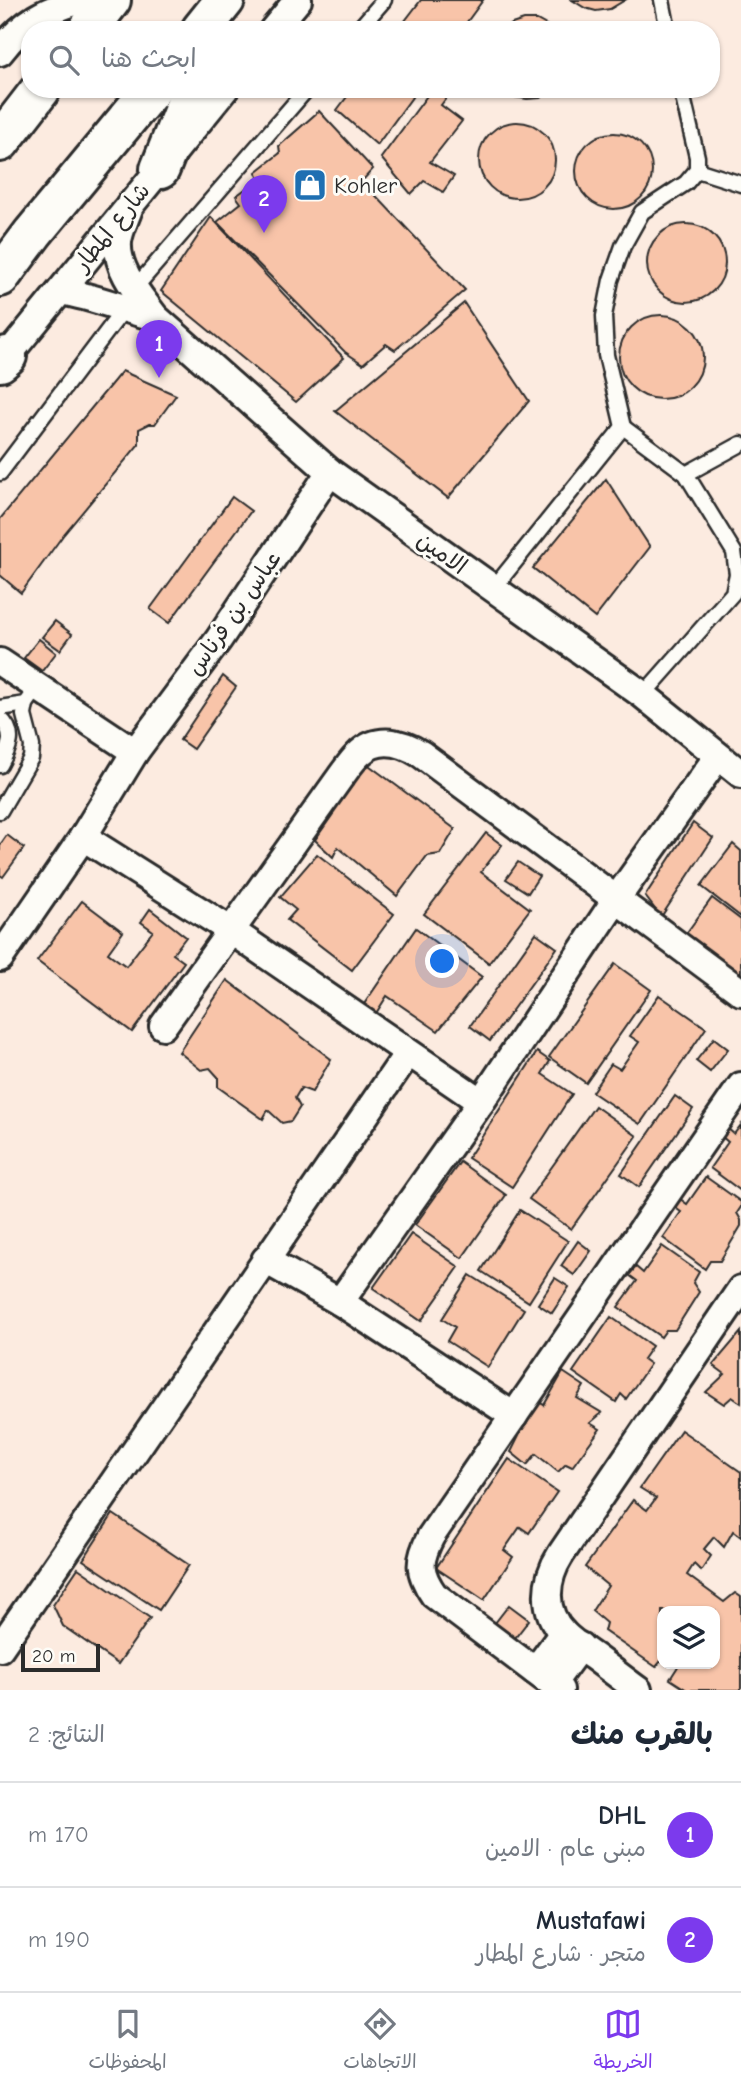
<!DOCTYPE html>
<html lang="ar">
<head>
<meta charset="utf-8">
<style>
  body { margin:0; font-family:"Comic Neue","Playpen Sans Arabic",sans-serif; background:#f2f2f3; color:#1f2937; direction:rtl }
  .controls { position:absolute; right:21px; bottom:21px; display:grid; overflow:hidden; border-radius:14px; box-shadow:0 2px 5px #0004 }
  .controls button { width:63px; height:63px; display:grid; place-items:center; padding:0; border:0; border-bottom:2px solid #e0e1e3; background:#fff; color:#1f2937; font:35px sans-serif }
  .scale { position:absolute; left:21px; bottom:18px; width:79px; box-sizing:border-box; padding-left:7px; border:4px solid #2b2b2b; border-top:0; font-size:19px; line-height:24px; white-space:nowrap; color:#2b2b2b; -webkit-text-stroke:5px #fdfcf7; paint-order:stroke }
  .you { position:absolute; left:443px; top:962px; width:24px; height:24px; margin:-18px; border:5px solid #fff; border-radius:50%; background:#1a73e8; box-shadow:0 0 0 10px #1a73e833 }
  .badge { display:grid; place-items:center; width:46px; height:46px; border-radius:50%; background:#7c3aed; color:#fff; font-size:23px; font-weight:700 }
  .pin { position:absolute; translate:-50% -58px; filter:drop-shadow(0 2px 4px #0008) }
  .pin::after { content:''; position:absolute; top:37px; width:24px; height:21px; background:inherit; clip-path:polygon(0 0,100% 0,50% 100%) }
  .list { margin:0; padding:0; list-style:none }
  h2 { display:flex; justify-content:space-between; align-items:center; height:91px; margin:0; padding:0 28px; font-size:30px }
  h2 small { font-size:23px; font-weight:400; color:#747a83 }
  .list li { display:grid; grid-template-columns:46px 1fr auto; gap:21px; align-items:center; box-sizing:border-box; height:105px; padding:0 28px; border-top:2px solid #e0e1e3 }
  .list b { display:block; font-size:26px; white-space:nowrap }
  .list p { margin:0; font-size:23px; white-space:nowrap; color:#747a83 }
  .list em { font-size:23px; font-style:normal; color:#747a83 }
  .icon { flex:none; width:38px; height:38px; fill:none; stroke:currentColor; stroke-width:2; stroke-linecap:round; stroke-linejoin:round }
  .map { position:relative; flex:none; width:741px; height:1690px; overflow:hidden; direction:ltr }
  .search { position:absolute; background:#fff; box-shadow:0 2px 5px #0004; left:21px; right:21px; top:21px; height:77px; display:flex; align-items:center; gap:18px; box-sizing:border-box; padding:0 24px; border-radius:28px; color:#747a83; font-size:26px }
  .sheet { height:301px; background:#fff }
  nav { display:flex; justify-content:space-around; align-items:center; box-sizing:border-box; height:98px; border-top:2px solid #e0e1e3; background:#fff; font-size:19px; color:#747a83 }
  nav a { display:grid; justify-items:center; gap:4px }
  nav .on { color:#7c3aed }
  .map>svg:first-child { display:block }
  .building { fill:#f8c4a9; stroke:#2b2b2b; stroke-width:2 }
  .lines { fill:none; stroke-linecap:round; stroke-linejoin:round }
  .lane-casing { stroke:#2b2b2b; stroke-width:19 }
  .street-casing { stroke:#2b2b2b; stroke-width:32 }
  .highway-casing { stroke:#2b2b2b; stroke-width:44 }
  .lane { stroke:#fdfcf7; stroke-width:14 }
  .street { stroke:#fdfcf7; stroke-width:26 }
  .highway { stroke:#fdfcf7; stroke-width:38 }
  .labels { text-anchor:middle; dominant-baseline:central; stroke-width:6; stroke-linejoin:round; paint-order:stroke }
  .poi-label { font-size:23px; fill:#2b2b2b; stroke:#fdfcf7; text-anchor:start }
  .street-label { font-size:23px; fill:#2b2b2b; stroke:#fdfcf7 }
</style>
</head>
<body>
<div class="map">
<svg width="741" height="1690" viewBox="0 0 741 1690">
  <rect width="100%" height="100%" fill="#fcebe0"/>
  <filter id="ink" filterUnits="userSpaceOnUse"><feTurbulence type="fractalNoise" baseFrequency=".0143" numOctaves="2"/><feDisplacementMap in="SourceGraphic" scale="14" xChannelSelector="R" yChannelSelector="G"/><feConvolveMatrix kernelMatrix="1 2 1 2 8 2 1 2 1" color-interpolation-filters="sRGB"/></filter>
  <g filter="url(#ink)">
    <g class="building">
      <path d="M421,0h62l-22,30h-63z"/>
      <path d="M572,0h53l-15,9 -14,2 -11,-3z"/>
      <path d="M524,20h13l18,10h-51l8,-6z"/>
      <path d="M353,89h65l-41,56 -40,-35z"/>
      <path d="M432,89h21l-12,16 21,16 -32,41 24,14 -11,16 -19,-11 -13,13 -30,-36z"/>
      <path d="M555,89l-15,9 -13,1 -13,-2 -11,-8z"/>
      <path d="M319,111l54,58 -11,12 103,109 -70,60 -9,-6 -23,20 -18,-12 -128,-130 24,-19 -5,-7 23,-17 -3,-7 24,-19 -1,-7z"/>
      <circle cx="517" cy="160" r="38"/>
      <circle cx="614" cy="171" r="38"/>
      <path d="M211,217l133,141 -48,44 -135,-111z"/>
      <circle cx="686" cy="263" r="39"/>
      <path d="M464,303l65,98 -81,97 -113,-87z"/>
      <circle cx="661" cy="357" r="42"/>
      <path d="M122,371l54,24 -21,29h-6l-10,5v15l-75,90 -43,59 -21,-18v-56z"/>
      <path d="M606,479l44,68 -55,71 -62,-50z"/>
      <path d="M232,497l19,14 -82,112 -19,-14z"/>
      <path d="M55,621l17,13 -12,16 -18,-13z"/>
      <path d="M39,639l17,14 -14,18 -18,-13z"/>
      <path d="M223,676l13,11 -43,62 -13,-9z"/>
      <path d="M366,763l89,66 -15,25 -13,2 -30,40 -59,-49 -5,10 -18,-17 18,-26 -4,-12z"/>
      <path d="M693,823l20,15 -52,79 -16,-21z"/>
      <path d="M486,833l16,12 -21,27 49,37 -41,54 -65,-49z"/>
      <path d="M7,835l17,13 -21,29 -3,-2v-30z"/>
      <path d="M733,844l8,7v66l-40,-31z"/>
      <path d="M317,854l77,60 -42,56 -65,-50 9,-10 -16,-13z"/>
      <path d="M518,862l21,14 -11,17 -22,-14z"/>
      <path d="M712,898l29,22v58l-56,-43z"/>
      <path d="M82,901l41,31 -15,21 18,13 27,-35 -12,-9 9,-13 36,28 -13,17 11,8 -52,70 -95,-71z"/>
      <path d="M416,928l66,49 -44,54 -51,-35 -14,22 -13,-8z"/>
      <path d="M536,933l21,15 -67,93 -20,-15z"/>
      <path d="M615,964l36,26 -65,93 -37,-26z"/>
      <path d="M227,980l104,79 -19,33 -11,-4 -6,10 5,9 -9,14 -9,2 -14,-13 -5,9 -45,-32v-10l-8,-9 -9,2 -22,-18z"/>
      <path d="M659,995l47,33 -66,96 -48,-32 19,-28 9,5 19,-27 -9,-6z"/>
      <path d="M714,1038l14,11 -18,23 -14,-11z"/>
      <path d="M537,1052l13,9 -8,13 30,20 -60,93 -44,-29z"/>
      <path d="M675,1096l18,13 -54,78 -18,-13z"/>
      <path d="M595,1106l42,30 -66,93 -42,-30z"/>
      <path d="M741,1125v66l-31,-23 18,-26 -7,-6 6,-8 7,6z"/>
      <path d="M460,1162l46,33 -44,63 -47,-33z"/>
      <path d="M706,1177l35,25v5l-4,6 4,7v6l-21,35h-10l-5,8 -42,-31 18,-26 -7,-5 5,-9 8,6z"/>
      <path d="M520,1210l48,31 -39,61 -48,-31z"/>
      <path d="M411,1234l48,33 -38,54 -48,-33z"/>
      <path d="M578,1241l13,10 -17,24 -13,-9z"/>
      <path d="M662,1246l37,26 -6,11 6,9 -24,38h-9l-5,7 -43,-30 19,-26 -8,-6 7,-8 7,6z"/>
      <path d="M470,1275l54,34 -36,58 -41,-26 8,-14 -13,-8z"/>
      <path d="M555,1278l14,9 -17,26 -14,-9z"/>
      <path d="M611,1317l41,29 -9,13 7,5 -24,35 -5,-5 -5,8 -43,-30z"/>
      <path d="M741,1332v71l-9,-6 -8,7 -18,-12 19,-18 -12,-9z"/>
      <path d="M563,1372l21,14 -7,12 25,15 -12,10 10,6 -28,38 -6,-3 -8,8 -22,-18 -9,11 -16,-13 13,-26 -7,-5 14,-24 13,8z"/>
      <path d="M681,1430l60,42v65l-8,-6 -9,16 -10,-10 -10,12 7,7 -10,15 -7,-7 -7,11 37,27 11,-9 6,4v93h-54l-17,-11 9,-14 -1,-1h37v-53h-53v49l-6,7 -52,-36 2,-8 -14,-12 16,-25 -23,-19 48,-67 14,10 9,-12 -16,-10z"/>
      <path d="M509,1459l48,33 -28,41 -9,-6 -16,23 9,7 -29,43 -48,-32z"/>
      <path d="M113,1514l76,51 -30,45 -76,-50z"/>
      <path d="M78,1568l72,50 -32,46 -55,-38 -10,-21z"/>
      <path d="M509,1605l20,15 -14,18 -20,-15z"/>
    </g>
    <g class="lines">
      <defs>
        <g id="lane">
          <path d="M662,0l6,30"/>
          <path d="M358,30l26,-30"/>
          <path d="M697,170l44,14"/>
          <path d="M623,427l-17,-72 -2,-39 7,-36 12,-34 19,-34 44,-29 11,-13v-13l-16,-68"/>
          <path d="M0,473l124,-164 10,-20 173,-200"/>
          <path d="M686,474l55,-30"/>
          <path d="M493,589l130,-162 63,47 48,78 3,22 -4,19 -90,102"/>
          <path d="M0,708l26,-4"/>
          <path d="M0,718c17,15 9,31 0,47"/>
          <path d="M0,811l31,-53 1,-12 -8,-31 2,-11 12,-17"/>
        </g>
        <g id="street">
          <path d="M273,30l25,-30"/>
          <path d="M0,52c24,-31 44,-41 81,-52"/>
          <path d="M130,205c-3,11 -11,25 -12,37 -2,28 22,54 37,75l175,155 313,223 98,79"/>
          <path d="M61,291c33,6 62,18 94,26"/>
          <path d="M0,365l225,-276"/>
          <path d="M0,662l135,90"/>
          <path d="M83,837l147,93 251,172"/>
          <path d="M0,958l83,-121 52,-85 84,-113 111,-167"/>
          <path d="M163,1026l176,-247c6,-8 13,-19 21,-26 18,-17 42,-11 61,1l320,238"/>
          <path d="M265,1260l75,42 174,114"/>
          <path d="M340,1302l141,-200 136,-204 101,-142"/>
          <path d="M0,1648l408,-595"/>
          <path d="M535,1671l28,-38"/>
          <path d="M552,1684l28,-38"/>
          <path d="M560,1690l-126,-95c-16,-23 -16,-34 -3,-59l310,-450"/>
          <path d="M638,1690c-15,-11 -29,-22 -44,-33 -10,-7 -21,-14 -30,-23 -23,-23 -19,-55 -3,-80l180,-265"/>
        </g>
        <g id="highway">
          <path d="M88,30l23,-30"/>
          <path d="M201,30l24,-30"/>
          <path d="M0,142l41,-53"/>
          <path d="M160,169l32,-80"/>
          <path d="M0,277l33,-44 119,-144"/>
          <path d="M0,362l7,-6"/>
        </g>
      </defs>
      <use href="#lane" class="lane-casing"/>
      <use href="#street" class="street-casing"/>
      <use href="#highway" class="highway-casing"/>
      <use href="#lane" class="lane"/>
      <use href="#street" class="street"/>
      <use href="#highway" class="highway"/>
    </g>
  </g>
  <defs>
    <symbol id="shop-square" viewBox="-11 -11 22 22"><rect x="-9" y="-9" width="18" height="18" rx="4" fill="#1f6fb2" stroke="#fdfcf7"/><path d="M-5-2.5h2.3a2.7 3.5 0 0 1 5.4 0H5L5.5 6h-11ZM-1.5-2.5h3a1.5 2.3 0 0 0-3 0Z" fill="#fff"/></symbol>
  </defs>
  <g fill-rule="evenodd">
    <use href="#shop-square" x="291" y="166" width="38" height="38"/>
  </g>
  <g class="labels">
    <g class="poi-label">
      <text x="334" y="185">Kohler</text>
    </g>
    <g class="street-label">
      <text transform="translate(112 227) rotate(-51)">شارع المطار</text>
      <text transform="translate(442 553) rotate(36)">الامين</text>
      <text transform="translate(234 613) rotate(-55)">عباس بن فرناس</text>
    </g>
  </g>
</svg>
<div class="controls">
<button><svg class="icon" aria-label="layers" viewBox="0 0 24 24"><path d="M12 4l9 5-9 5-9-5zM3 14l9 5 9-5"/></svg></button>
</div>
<div class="scale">20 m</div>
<div class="you"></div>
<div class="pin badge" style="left:159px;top:378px">1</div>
<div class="pin badge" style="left:264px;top:233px">2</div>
<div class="search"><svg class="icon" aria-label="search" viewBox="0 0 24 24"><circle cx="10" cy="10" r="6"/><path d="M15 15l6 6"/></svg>ابحث هنا</div>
</div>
<section class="sheet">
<h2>بالقرب منك<small>النتائج: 2</small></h2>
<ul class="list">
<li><span class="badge">1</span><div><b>DHL</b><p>مبنى عام · الامين</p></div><em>170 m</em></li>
<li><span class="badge">2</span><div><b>Mustafawi</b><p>متجر · شارع المطار</p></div><em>190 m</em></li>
</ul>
</section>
<nav>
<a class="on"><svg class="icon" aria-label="map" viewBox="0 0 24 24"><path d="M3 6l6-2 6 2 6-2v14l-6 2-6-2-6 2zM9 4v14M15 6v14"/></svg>الخريطة</a>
<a><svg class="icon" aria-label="directions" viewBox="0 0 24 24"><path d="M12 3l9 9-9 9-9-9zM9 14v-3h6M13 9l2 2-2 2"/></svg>الاتجاهات</a>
<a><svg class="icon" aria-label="saved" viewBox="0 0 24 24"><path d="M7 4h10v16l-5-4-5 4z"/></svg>المحفوظات</a>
</nav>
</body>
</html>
